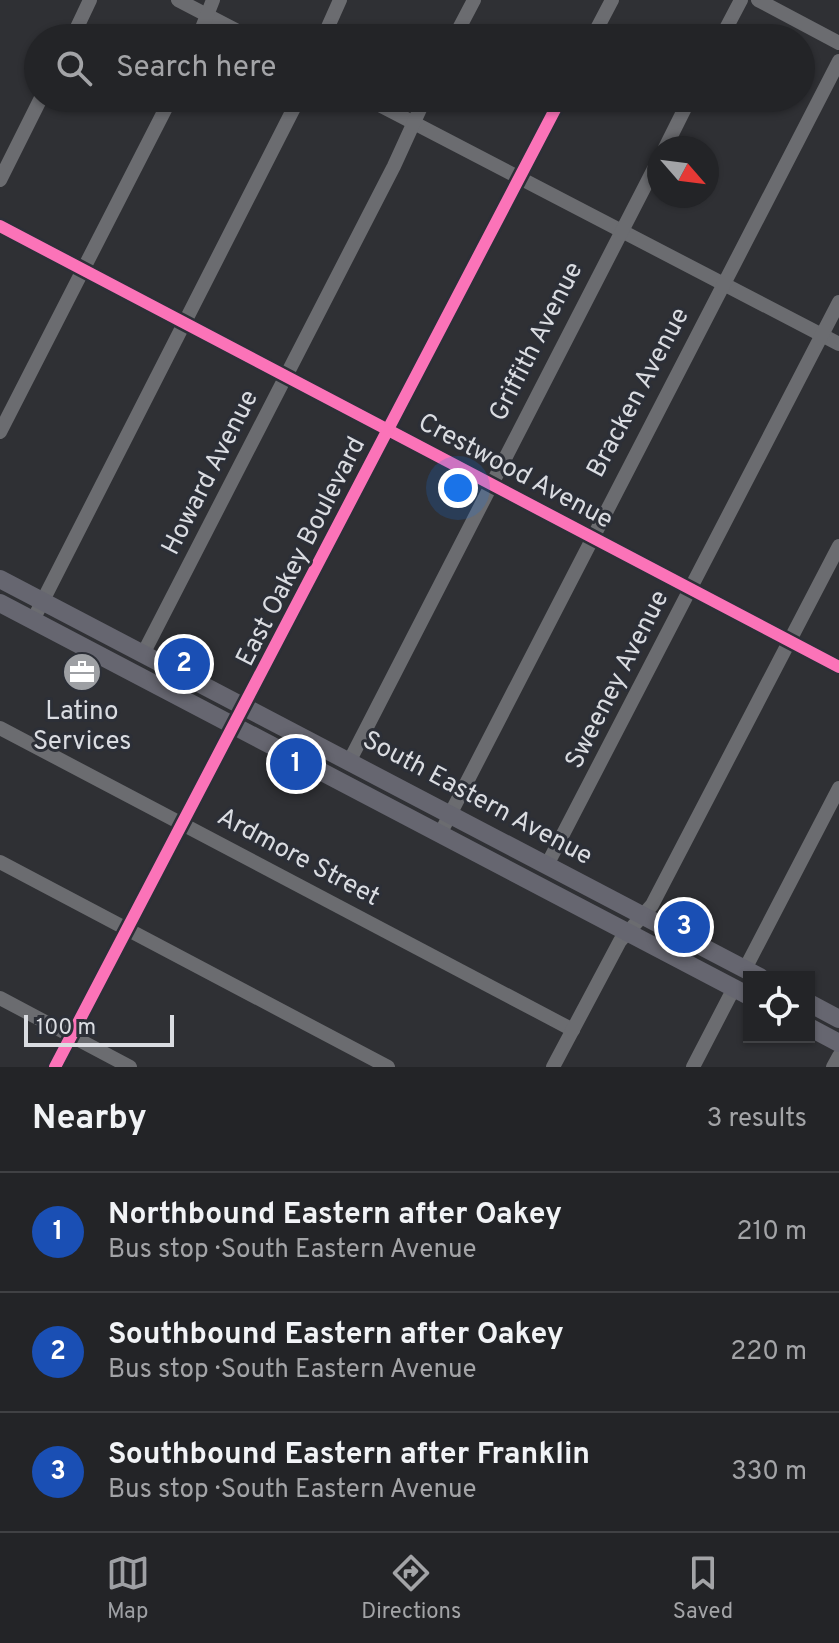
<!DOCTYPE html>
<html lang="en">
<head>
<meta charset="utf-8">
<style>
  body { margin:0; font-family:Overpass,sans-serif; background:#2b2c2f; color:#f1f3f6 }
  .controls { position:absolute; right:24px; bottom:24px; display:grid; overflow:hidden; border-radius:0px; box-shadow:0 2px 6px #0004 }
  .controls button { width:72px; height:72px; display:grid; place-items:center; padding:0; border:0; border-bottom:2px solid #404144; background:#232427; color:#f1f3f6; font:40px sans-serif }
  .compass { position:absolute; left:647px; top:136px; width:72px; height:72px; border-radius:50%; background:#232427; box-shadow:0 2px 6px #0004; rotate:118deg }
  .scale { position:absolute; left:24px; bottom:20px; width:150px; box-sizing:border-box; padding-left:8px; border:4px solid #dadce1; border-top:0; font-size:22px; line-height:28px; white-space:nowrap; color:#dadce1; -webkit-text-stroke:6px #2c2f37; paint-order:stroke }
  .you { position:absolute; left:458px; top:488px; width:28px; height:28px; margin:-20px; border:6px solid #fff; border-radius:50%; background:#1a73e8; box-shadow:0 0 0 12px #1a73e833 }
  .badge { display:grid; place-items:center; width:52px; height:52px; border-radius:50%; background:#9ea0a4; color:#fff; font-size:26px; font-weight:700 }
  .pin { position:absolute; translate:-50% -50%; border:4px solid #fff; box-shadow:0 2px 8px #0006 }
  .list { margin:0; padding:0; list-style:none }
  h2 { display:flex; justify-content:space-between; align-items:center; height:104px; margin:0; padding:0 32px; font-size:34px }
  h2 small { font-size:26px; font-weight:400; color:#a3a4a7 }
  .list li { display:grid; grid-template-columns:52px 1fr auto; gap:24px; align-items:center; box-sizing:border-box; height:120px; padding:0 32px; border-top:2px solid #404144 }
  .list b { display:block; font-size:30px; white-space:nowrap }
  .list p { margin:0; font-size:26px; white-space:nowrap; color:#a3a4a7 }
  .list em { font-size:26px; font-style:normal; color:#a3a4a7 }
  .icon { flex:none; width:44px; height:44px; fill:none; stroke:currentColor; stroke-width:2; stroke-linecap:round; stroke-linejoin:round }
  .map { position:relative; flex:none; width:839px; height:1067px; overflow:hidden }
  .search { position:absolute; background:#232427; box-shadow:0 2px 6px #0004; left:24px; right:24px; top:24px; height:88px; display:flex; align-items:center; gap:20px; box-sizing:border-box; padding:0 28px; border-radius:44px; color:#a3a4a7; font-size:30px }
  .sheet { height:464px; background:#232427 }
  nav { display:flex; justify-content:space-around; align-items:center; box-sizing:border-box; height:112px; border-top:2px solid #404144; background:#232427; font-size:22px; color:#a3a4a7 }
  nav a { display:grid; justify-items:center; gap:4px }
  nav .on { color:#9ea0a4 }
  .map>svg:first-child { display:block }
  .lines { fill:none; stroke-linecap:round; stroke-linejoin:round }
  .minor { stroke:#6b6c70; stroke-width:14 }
  .major { stroke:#666670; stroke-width:18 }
  .cycleway-casing { stroke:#2c2f37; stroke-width:17 }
  .cycleway { stroke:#fb73b8; stroke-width:12 }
  .labels { text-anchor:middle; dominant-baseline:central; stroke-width:6; stroke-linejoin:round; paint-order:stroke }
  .street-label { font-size:26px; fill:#dadce1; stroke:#2c2f37 }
  .poi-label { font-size:26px; fill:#dadce1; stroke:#2c2f37 }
</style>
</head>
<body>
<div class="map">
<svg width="839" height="1067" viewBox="0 0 839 1067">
  <rect width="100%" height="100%" fill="#2f3034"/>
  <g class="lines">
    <g class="minor">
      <path d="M178,0l73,38"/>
      <path d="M758,0l81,43"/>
      <path d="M72,38l18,-38"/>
      <path d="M198,38l15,-38"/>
      <path d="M323,38l17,-38"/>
      <path d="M454,38l20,-38"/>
      <path d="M592,38l20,-38"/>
      <path d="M721,38l20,-38"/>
      <path d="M366,98l473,246"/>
      <path d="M665,148l25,-50"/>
      <path d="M0,180l41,-82"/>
      <path d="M0,226l839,441"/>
      <path d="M0,432l171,-334"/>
      <path d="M33,620l266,-522"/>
      <path d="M143,654l251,-488 31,-68"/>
      <path d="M0,728l573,302"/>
      <path d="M349,762l310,-603"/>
      <path d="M440,834l399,-773"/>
      <path d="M0,862l388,205"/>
      <path d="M547,865l292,-563"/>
      <path d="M745,969l94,-181"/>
      <path d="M0,998l130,69"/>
      <path d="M55,1067l506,-969"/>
      <path d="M553,1067l67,-126 32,-36 187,-359"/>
      <path d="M693,1067l41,-79"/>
      <path d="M833,1067l6,-11"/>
    </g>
    <g class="major">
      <path d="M0,579l760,398"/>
      <path d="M0,603l749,393"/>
      <path d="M809,1003l30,16"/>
      <path d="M809,1027l30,16"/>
    </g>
    <defs>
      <g id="cycleway">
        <path d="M0,226l839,441"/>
        <path d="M55,1067l506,-969"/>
      </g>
    </defs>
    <use href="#cycleway" class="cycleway-casing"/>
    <use href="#cycleway" class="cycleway"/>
  </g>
  <defs>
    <symbol id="office-disc" viewBox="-11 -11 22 22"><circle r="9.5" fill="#9ea0a4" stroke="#2c2f37"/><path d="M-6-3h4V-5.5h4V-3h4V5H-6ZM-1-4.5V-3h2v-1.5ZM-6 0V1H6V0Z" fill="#fff"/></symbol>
  </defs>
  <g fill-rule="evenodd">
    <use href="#office-disc" x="60" y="650" width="44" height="44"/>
  </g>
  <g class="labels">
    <g class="street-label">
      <text transform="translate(537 342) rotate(-63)">Griffith Avenue</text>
      <text transform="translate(639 393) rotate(-62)">Bracken Avenue</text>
      <text transform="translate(515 472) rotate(28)">Crestwood Avenue</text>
      <text transform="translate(211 473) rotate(-63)">Howard Avenue</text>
      <text transform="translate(302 552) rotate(-63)">East Oakey Boulevard</text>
      <text transform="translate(618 680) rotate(-63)">Sweeney Avenue</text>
      <text transform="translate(477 799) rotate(28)">South Eastern Avenue</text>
      <text transform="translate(298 858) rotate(28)">Ardmore Street</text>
    </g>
    <g class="poi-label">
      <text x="82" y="712">Latino<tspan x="82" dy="30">Services</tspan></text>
    </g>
  </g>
</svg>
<div class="controls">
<button><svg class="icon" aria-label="locate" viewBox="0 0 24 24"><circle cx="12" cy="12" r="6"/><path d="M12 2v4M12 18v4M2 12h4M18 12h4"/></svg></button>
</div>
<svg class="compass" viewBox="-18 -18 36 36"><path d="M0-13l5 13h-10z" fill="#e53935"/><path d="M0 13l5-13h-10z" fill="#a3a4a7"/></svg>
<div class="scale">100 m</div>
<div class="you"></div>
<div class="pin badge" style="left:296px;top:764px;background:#1a4fb4">1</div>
<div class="pin badge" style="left:184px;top:664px;background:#1a4fb4">2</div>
<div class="pin badge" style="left:684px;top:927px;background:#1a4fb4">3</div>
<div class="search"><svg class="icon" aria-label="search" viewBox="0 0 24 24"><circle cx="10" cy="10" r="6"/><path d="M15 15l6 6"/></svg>Search here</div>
</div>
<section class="sheet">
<h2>Nearby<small>3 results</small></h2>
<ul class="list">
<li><span class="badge" style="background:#1a4fb4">1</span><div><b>Northbound Eastern after Oakey</b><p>Bus stop · South Eastern Avenue</p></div><em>210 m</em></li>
<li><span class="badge" style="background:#1a4fb4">2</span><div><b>Southbound Eastern after Oakey</b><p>Bus stop · South Eastern Avenue</p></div><em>220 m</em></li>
<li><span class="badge" style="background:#1a4fb4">3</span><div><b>Southbound Eastern after Franklin</b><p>Bus stop · South Eastern Avenue</p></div><em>330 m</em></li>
</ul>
</section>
<nav>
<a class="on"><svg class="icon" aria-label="map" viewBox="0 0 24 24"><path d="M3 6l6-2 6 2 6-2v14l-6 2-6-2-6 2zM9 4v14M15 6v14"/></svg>Map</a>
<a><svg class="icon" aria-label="directions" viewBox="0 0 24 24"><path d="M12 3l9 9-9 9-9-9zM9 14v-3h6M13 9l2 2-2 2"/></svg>Directions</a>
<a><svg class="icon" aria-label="saved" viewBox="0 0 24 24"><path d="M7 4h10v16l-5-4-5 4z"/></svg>Saved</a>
</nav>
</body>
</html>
